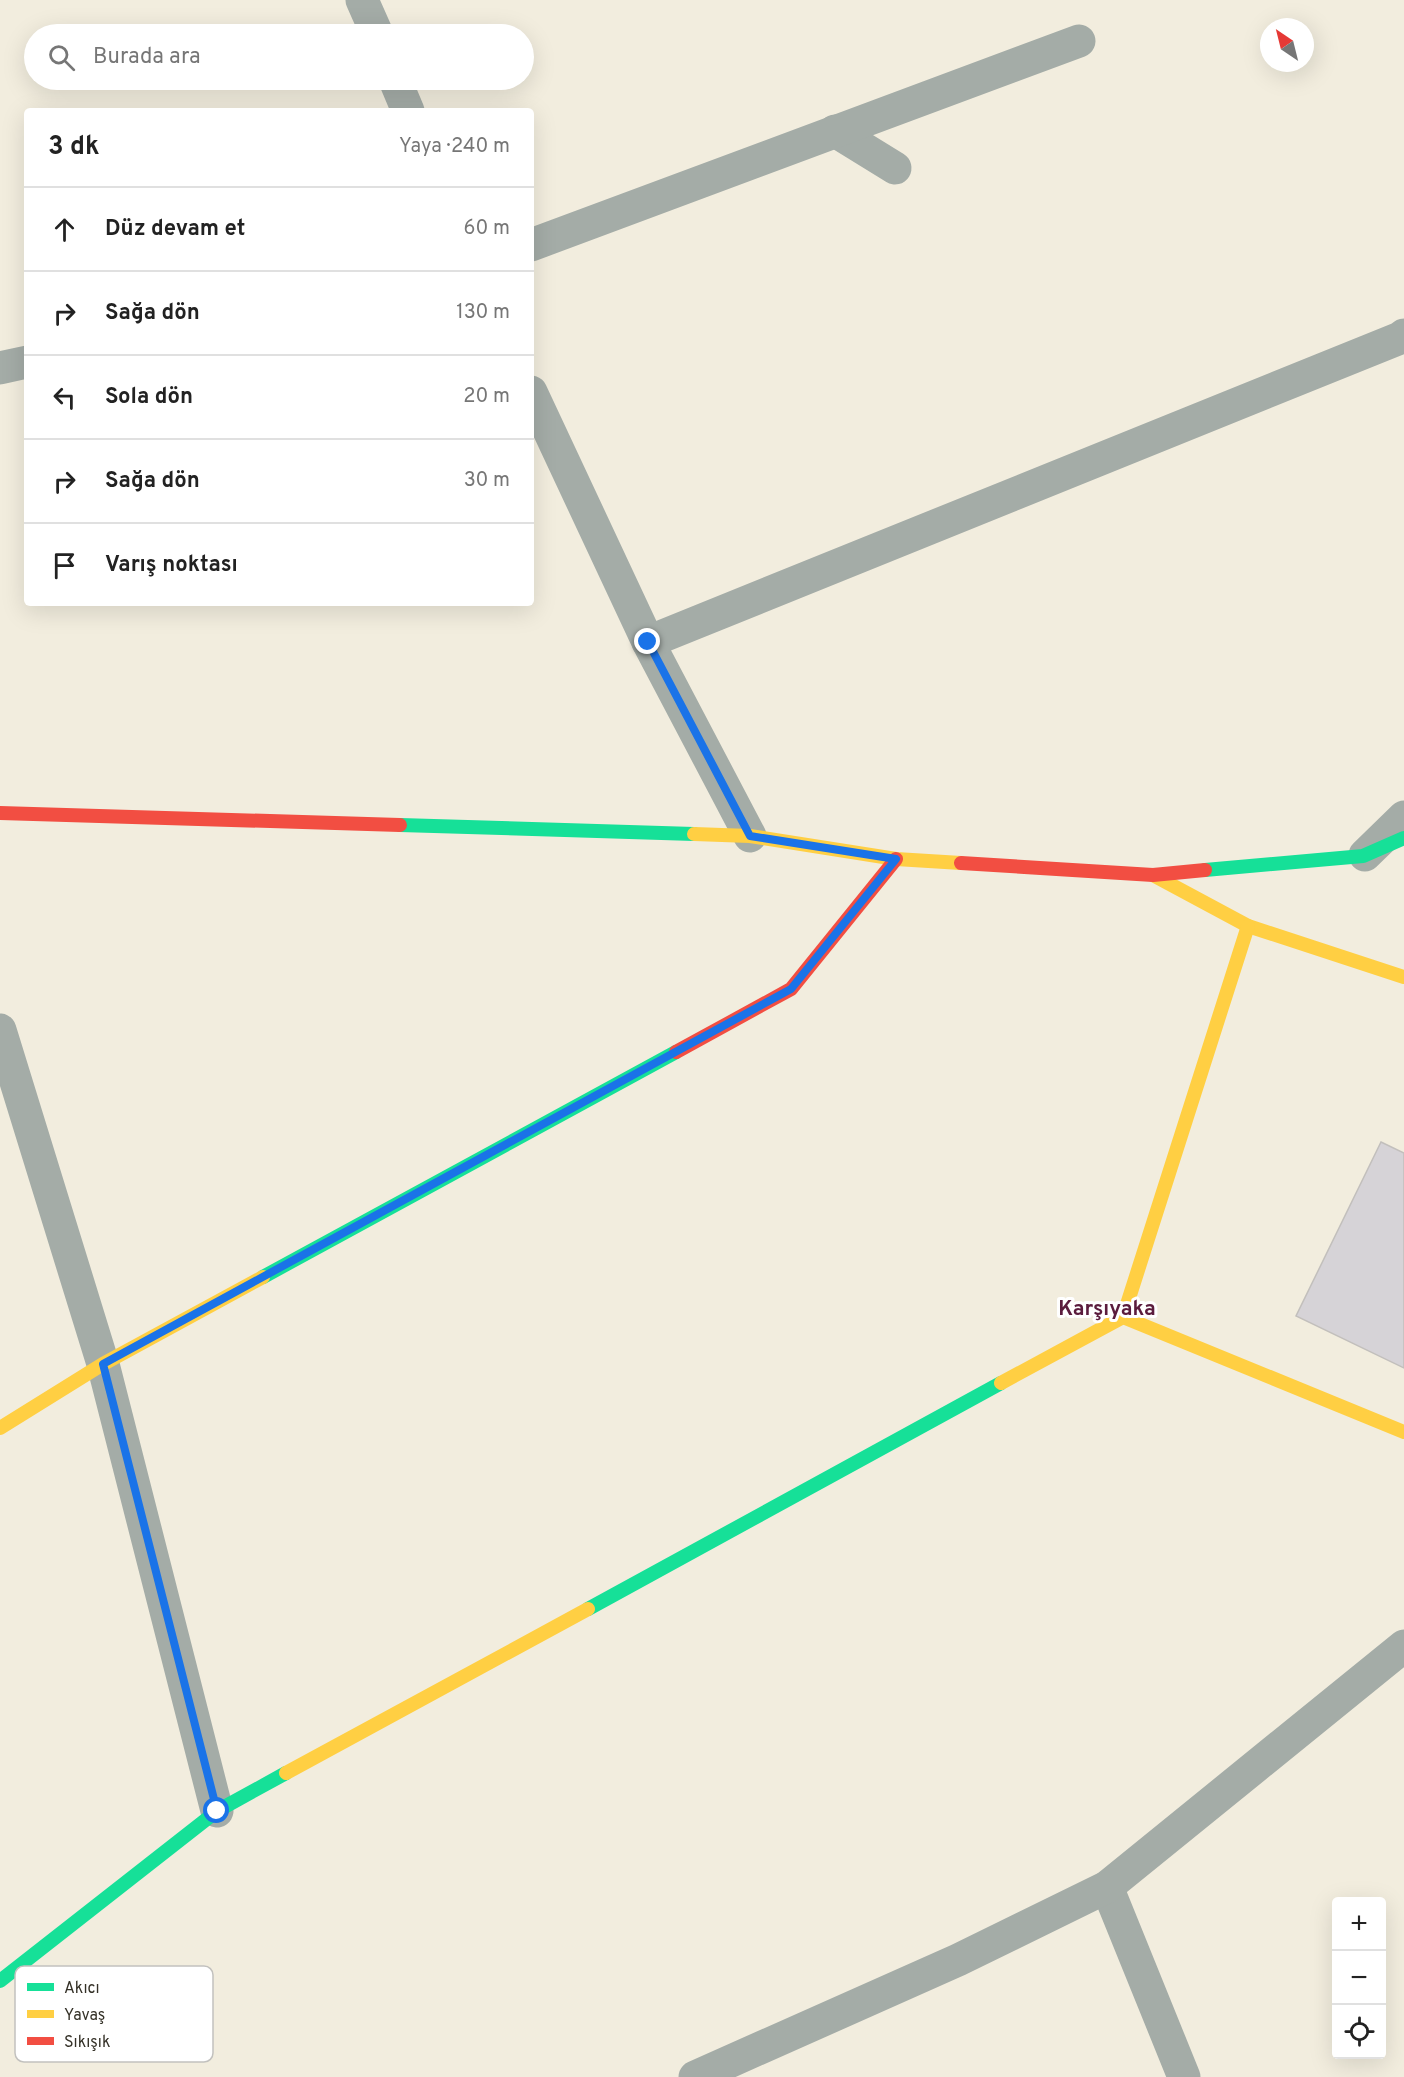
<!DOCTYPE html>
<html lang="tr">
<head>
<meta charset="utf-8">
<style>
  body { margin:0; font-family:Overpass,sans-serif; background:#f6f6f6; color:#222 }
  .controls { position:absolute; right:18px; bottom:18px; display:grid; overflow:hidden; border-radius:6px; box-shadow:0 6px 24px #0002 }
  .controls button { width:54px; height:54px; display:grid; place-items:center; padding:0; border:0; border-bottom:2px solid #e0e0e0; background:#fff; color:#222; font:30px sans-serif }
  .compass { position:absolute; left:1260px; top:18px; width:54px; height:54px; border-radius:50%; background:#fff; box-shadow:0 6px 24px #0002; rotate:325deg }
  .stop { position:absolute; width:18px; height:18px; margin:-14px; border:4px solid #1a73e8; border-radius:50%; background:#fff }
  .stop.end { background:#1a73e8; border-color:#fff; box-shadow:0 2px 6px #0008 }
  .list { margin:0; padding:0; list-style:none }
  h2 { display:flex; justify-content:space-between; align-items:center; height:78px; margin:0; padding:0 24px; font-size:26px }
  h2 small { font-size:20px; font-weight:400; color:#767676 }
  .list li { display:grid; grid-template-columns:39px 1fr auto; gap:18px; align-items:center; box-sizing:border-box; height:84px; padding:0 24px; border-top:2px solid #e0e0e0 }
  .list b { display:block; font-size:22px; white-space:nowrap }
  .list em { font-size:20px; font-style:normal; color:#767676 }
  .icon { flex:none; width:33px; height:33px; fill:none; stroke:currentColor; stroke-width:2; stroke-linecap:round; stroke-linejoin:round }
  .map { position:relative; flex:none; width:1404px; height:2077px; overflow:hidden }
  .search { position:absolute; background:#fff; box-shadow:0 6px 24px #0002; left:24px; top:24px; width:510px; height:66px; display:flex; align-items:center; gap:15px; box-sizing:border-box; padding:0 21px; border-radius:33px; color:#767676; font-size:22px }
  .panel { position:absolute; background:#fff; box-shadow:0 6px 24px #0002; left:24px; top:108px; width:510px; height:498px; border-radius:6px }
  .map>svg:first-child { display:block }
  .building { fill:#d6d3d7; stroke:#c2bfbc; stroke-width:1.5 }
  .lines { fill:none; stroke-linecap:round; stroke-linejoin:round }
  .street { stroke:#a4aca7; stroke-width:33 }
  .fast { stroke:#16e098; stroke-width:14 }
  .slow { stroke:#ffcf43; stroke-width:14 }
  .jam { stroke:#f24e42; stroke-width:14 }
  .route { stroke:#1a73e8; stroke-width:8 }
  .labels { text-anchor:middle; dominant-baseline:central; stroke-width:6; stroke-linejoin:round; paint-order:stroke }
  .quarter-label { font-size:21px; font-weight:bold; fill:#5b1c3d; stroke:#fff }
  .key { fill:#fff; stroke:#c2c1be; stroke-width:1.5 }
  .key-label { font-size:16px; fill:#343127 }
</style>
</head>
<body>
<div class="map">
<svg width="1404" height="2077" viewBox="0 0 1404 2077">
  <rect width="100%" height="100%" fill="#f2edde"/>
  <path class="building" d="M1381,1142l23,11v215l-108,-52z"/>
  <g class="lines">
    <g class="street">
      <path d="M362,0l15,34"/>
      <path d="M395,80l13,31"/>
      <path d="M835,131l60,37"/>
      <path d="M531,245l548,-204"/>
      <path d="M0,368l27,-6"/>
      <path d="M531,392l117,250 102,194"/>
      <path d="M648,642l752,-304 4,-3"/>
      <path d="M1365,855l39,-38"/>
      <path d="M0,1030l103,334 114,447"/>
      <path d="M1107,1887l77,190"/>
      <path d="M695,2077l263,-117 149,-73 297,-241"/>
    </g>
    <g class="fast">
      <path d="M400,825l294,9"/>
      <path d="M1205,870l158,-14 41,-18"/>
      <path d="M263,1277l413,-225"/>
      <path d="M588,1609l413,-226"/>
      <path d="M0,1981l217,-170 69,-38"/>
    </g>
    <g class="slow">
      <path d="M694,834l56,2 146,23 65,4"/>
      <path d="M1153,875l95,51 156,51"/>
      <path d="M1123,1317l281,115"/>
      <path d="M1001,1383l122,-66 125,-391"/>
      <path d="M0,1428l103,-64 160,-87"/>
      <path d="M286,1773l302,-164"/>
    </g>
    <g class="jam">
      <path d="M0,813l400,12"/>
      <path d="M961,863l192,12 52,-5"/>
      <path d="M676,1052l115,-63 105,-130"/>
    </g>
  </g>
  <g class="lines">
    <path class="route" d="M217,1811l-114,-447 688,-375 105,-130 -146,-23 -102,-194"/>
  </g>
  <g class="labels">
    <g class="quarter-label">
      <text x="1107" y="1309">Karşıyaka</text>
    </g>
  </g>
  <rect x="15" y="1966" width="198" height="96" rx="9" class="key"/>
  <rect x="27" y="1983" width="27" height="8" fill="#16e098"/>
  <rect x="27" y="2010" width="27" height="8" fill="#ffcf43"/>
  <rect x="27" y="2037" width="27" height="8" fill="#f24e42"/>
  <g class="key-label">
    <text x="64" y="1993">Akıcı</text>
    <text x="64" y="2020">Yavaş</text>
    <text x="64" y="2047">Sıkışık</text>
  </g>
</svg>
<div class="controls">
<button>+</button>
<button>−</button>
<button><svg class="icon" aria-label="locate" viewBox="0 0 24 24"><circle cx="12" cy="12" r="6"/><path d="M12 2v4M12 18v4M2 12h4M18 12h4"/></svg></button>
</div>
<svg class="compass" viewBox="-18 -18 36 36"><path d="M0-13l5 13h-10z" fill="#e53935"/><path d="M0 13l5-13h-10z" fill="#767676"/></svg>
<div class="stop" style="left:217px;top:1811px"></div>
<div class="stop end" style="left:648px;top:642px"></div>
<div class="search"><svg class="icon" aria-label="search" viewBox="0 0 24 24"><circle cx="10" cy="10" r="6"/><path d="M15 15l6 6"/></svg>Burada ara</div>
<section class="panel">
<h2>3 dk<small>Yaya · 240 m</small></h2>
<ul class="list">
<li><svg class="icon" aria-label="ahead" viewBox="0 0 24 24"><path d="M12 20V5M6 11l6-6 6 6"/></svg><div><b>Düz devam et</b></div><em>60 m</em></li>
<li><svg class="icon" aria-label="right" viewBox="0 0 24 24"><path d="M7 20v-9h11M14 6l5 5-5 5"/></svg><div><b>Sağa dön</b></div><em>130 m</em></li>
<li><svg class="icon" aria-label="left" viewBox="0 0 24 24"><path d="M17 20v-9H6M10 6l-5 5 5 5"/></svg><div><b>Sola dön</b></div><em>20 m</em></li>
<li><svg class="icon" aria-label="right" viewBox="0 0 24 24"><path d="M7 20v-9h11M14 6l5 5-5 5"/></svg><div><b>Sağa dön</b></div><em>30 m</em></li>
<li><svg class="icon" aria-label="arrive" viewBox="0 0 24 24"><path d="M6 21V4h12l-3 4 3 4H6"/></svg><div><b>Varış noktası</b></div></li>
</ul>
</section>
</div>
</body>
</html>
